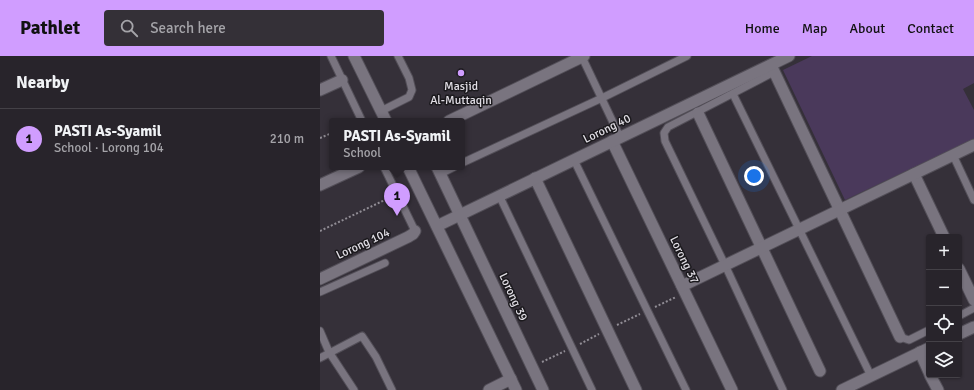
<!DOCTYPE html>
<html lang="en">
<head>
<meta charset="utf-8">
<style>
  body { margin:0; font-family:Signika,sans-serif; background:#343037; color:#f1f3f6 }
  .controls { position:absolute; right:12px; bottom:12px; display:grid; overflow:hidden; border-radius:4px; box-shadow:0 1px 3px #0004 }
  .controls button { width:36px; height:36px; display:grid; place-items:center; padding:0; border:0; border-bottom:1px solid #444147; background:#28242b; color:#f1f3f6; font:20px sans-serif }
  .you { position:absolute; left:434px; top:120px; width:14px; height:14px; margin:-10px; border:3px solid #fff; border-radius:50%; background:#1a73e8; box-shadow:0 0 0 6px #1a73e833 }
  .badge { display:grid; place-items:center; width:26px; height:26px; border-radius:50%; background:#d09dff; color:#111; font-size:13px; font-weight:700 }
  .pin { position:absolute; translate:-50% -33px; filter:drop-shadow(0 1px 2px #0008) }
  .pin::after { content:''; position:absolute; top:21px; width:14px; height:12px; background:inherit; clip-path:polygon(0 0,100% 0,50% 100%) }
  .popup { position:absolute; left:9px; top:62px; width:136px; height:52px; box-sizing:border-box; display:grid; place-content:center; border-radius:4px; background:#28242b; filter:drop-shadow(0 1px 3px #0005); font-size:13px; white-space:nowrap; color:#a5a4a9 }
  .popup b { font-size:15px; color:#f1f3f6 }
  .popup::after { content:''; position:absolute; left:50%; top:100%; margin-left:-8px; border:8px solid transparent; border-top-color:#28242b }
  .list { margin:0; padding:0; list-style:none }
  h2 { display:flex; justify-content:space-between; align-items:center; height:52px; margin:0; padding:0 16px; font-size:17px }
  h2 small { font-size:13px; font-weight:400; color:#a5a4a9 }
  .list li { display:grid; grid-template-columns:26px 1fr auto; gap:12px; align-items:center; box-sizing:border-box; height:60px; padding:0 16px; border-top:1px solid #444147 }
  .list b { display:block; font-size:15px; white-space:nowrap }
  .list p { margin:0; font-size:13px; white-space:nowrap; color:#a5a4a9 }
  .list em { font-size:13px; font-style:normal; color:#a5a4a9 }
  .icon { flex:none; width:22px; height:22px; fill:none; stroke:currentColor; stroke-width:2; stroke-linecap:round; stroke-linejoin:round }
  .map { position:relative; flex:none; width:654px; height:334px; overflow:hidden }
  header { display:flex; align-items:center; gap:24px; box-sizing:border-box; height:56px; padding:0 20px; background:#d09dff; color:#111 }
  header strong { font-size:19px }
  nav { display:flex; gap:22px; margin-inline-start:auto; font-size:14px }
  .search { width:280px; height:36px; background:#343037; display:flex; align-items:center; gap:10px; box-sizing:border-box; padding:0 14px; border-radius:4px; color:#a5a4a9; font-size:15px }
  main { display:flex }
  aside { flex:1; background:#28242b }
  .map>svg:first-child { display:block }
  .green { fill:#4a395b }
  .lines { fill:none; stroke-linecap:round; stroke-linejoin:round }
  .service-casing { stroke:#534f58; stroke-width:9 }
  .minor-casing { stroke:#534f58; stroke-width:13 }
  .tertiary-casing { stroke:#534f58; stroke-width:13 }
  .path { stroke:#918d95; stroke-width:2; stroke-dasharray:2 2; stroke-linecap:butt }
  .service { stroke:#79747f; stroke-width:7 }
  .minor { stroke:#79747f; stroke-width:11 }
  .tertiary { stroke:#79747f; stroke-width:11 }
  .poi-dot { fill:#d09dff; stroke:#1b191d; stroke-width:1.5 }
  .labels { text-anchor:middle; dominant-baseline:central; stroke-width:3; stroke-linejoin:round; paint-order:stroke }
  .poi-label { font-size:12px; fill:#e1dee5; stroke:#1b191d }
  .street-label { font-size:12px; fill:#e1dee5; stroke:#1b191d }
</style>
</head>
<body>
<header>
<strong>Pathlet</strong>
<div class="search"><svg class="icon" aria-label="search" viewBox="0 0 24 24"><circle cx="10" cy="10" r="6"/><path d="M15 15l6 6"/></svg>Search here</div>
<nav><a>Home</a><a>Map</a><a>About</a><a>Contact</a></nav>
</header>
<main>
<aside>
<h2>Nearby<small></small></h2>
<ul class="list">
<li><span class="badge">1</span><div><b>PASTI As-Syamil</b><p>School · Lorong 104</p></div><em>210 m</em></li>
</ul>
</aside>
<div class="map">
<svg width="654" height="334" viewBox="0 0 654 334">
  <rect width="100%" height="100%" fill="#353039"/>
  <path class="green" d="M492,0h162v27l-11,6 11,21v29l-129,61 -62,-130z"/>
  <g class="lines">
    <defs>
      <g id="service">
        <path d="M11,0l30,63"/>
        <path d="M262,1l38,80"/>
        <path d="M454,16l-106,55 -4,6 1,8 60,124 58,125"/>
        <path d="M413,38l138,282"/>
        <path d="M61,55l28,-14 3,-7 -3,-12 -11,-22"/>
        <path d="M633,99l21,45"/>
        <path d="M254,104l112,230"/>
        <path d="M142,107l140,-65 85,-42"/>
        <path d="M64,111l31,64"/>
        <path d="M120,118l14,-7"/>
        <path d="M179,139l93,195"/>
        <path d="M0,236l65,-29"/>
        <path d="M639,260l15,-8"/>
        <path d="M0,275l9,21 25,38"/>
        <path d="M580,281l9,3 20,-10"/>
        <path d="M0,302l42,-22 14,21 16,33"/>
      </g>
      <g id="minor">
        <path d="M451,9l129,272"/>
        <path d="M0,34l22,-10"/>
        <path d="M378,57l122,258"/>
        <path d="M129,65l135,-65"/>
        <path d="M292,85l120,249"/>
        <path d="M117,111l106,223"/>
        <path d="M594,118l30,63"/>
        <path d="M215,122l101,212"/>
        <path d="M0,129l39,-18"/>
        <path d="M117,170l352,-170"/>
        <path d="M639,213l15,31"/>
        <path d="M0,223l88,-42 5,-3 2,-3"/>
        <path d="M362,230l292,-141"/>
        <path d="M639,278l15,-7"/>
        <path d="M600,296l9,20"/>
        <path d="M610,319l8,15"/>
        <path d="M169,334l22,-11"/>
        <path d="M522,334l87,-42"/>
      </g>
      <g id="tertiary">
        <path d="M34,0l32,65"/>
        <path d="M88,111l108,223"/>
      </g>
    </defs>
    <use href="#service" class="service-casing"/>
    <use href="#minor" class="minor-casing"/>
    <use href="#tertiary" class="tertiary-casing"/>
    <g class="path">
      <path d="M0,82l12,-5"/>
      <path d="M0,175l69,-33"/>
      <path d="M335,251l21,-10"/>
      <path d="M297,269l23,-11"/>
      <path d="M260,288l19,-10"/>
      <path d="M222,306l23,-11"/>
    </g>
    <use href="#service" class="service"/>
    <use href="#minor" class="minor"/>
    <use href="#tertiary" class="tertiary"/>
  </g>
  <circle class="poi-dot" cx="141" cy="17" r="4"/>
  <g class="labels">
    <g class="poi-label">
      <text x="141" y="30">Masjid<tspan x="141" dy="14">Al-Muttaqin</tspan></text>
    </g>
    <g class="street-label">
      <text transform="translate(287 73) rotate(-26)">Lorong 40</text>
      <text transform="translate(43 188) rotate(-25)">Lorong 104</text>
      <text transform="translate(364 204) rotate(64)">Lorong 37</text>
      <text transform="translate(193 241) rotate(65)">Lorong 39</text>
    </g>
  </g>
</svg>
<div class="controls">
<button>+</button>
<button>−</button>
<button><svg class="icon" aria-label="locate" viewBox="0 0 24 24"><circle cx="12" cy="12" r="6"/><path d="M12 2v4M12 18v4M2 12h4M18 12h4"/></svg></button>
<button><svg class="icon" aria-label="layers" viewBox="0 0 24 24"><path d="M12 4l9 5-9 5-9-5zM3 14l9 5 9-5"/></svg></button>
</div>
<div class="you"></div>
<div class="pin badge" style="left:77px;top:160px">1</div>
<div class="popup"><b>PASTI As-Syamil</b>School</div>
</div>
</main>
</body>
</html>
